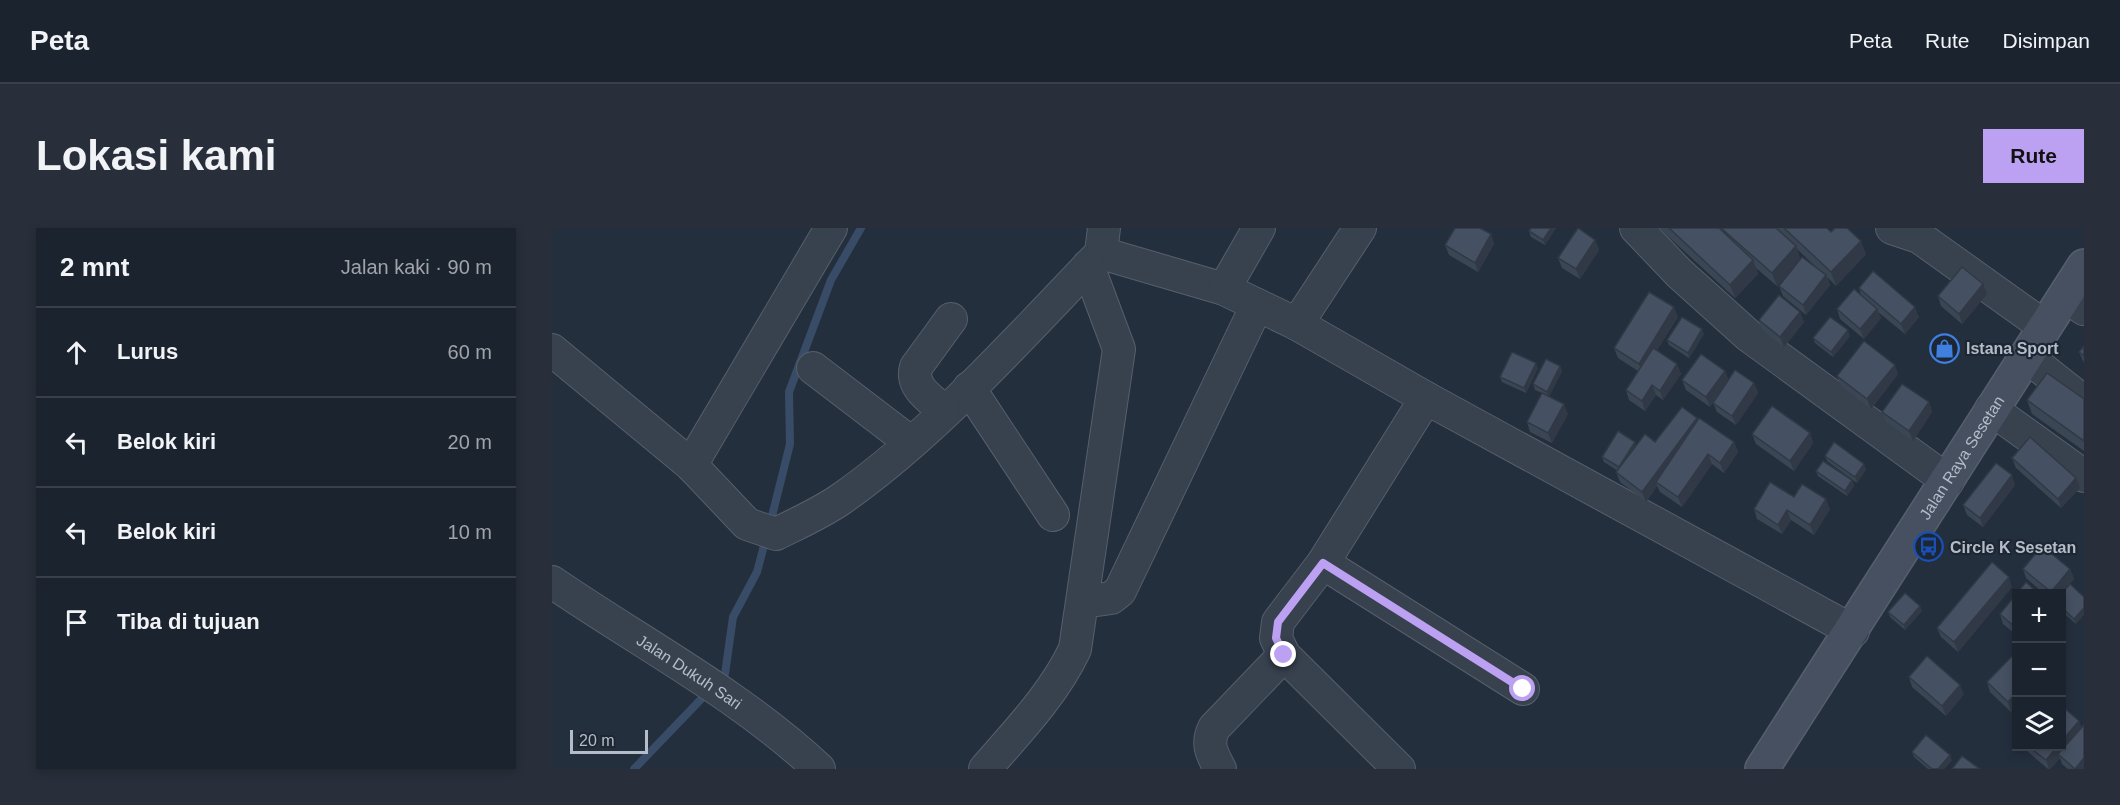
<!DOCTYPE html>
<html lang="id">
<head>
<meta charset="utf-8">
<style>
  body { margin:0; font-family:Helvetica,sans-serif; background:#282f3a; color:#f1f3f6 }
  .controls { position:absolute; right:18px; bottom:18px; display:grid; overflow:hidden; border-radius:0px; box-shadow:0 3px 9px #0003 }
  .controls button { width:54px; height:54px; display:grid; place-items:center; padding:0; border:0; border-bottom:2px solid #39404a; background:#1b232e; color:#f1f3f6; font:30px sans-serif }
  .scale { position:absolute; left:18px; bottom:15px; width:78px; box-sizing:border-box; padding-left:6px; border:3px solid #b4bcc9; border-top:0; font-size:16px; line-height:21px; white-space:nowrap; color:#b4bcc9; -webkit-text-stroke:4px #1d2633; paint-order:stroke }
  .stop { position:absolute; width:18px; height:18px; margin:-14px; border:4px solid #bca0f2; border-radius:50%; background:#fff }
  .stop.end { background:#bca0f2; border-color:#fff; box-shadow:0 2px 6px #0008 }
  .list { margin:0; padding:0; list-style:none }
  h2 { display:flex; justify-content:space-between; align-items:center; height:78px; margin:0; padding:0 24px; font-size:26px }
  h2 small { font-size:20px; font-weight:400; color:#a0a4aa }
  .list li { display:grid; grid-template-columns:39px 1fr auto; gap:18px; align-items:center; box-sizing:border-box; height:90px; padding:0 24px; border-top:2px solid #39404a }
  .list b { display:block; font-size:22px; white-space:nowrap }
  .list em { font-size:20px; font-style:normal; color:#a0a4aa }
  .icon { flex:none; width:33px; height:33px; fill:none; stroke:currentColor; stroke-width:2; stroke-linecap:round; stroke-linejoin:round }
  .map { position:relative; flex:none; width:1532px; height:541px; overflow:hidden; border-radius:0px }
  header { display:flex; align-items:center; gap:36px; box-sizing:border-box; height:84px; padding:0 30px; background:#1b232e; border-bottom:2px solid #39404a }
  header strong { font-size:28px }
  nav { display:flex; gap:33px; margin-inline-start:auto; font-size:21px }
  .intro { display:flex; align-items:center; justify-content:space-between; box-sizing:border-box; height:144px; padding:0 36px }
  h1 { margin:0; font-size:42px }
  .button { padding:15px 27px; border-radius:0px; background:#bca0f2; color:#111; font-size:21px; font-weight:700 }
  main { display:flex; gap:36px; padding:0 36px }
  aside { flex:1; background:#1b232e; border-radius:0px; box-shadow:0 3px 9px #0003 }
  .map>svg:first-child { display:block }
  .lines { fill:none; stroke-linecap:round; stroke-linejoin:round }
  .stream { stroke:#394c67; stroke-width:8 }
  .street-casing { stroke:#565f6c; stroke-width:34 }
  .secondary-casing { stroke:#565f6c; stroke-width:36 }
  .street { stroke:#38414e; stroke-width:32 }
  .secondary { stroke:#465061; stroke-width:33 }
  .wall { fill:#3b4654; fill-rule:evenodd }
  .shaded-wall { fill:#303945 }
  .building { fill:#455162; stroke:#303945; stroke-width:1.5 }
  .route { stroke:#bca0f2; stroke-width:8 }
  .labels { text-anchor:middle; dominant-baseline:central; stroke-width:4.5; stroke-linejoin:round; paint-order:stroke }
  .poi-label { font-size:16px; font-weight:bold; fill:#b4bcc9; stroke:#1d2633; text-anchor:start }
  .street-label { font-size:16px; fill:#b4bcc9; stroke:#1d2633 }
</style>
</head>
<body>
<header>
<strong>Peta</strong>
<nav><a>Peta</a><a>Rute</a><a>Disimpan</a></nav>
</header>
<div class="intro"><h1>Lokasi kami</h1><a class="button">Rute</a></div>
<main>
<aside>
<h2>2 mnt<small>Jalan kaki · 90 m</small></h2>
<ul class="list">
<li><svg class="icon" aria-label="ahead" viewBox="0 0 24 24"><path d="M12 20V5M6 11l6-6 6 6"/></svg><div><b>Lurus</b></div><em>60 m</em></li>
<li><svg class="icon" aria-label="left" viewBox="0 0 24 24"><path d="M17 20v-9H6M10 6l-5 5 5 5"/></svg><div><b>Belok kiri</b></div><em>20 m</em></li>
<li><svg class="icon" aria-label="left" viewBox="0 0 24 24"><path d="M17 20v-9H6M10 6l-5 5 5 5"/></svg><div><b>Belok kiri</b></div><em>10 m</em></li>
<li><svg class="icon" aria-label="arrive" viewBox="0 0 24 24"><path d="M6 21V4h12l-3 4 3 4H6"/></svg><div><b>Tiba di tujuan</b></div></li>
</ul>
</aside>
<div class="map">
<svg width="1532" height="541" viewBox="0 0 1532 541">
  <rect width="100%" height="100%" fill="#242f3e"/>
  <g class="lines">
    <g class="stream">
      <path d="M218,296l20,-80 -1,-52 42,-112 30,-52"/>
      <path d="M166,453l7,-7 8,-57 24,-45 9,-34"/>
      <path d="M82,541l74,-77"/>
    </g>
    <defs>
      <g id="street">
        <path d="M1084,0l43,45 70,63 199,145"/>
        <path d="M1340,0l27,9 126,90"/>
        <path d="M549,25l123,36 73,35 129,74 427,233"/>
        <path d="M672,61l35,-61"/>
        <path d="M1514,67l18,14"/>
        <path d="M745,96l63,-96"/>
        <path d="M0,122l139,115 56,59 29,10c22,-11 45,-21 65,-35 94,-66 180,-163 260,-246l3,-25"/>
        <path d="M1474,128l58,46"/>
        <path d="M261,140l97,74"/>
        <path d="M417,160l84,127"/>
        <path d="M1439,181l93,67"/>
        <path d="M392,183c-13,-12 -34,-24 -28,-44l35,-48"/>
        <path d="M139,237l140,-237"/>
        <path d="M771,335l200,126"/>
        <path id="s1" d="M0,354c89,61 188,113 267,187"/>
        <path d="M531,374l28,-4 9,-7 137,-286"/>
        <path d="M433,541c32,-37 69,-75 90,-120l44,-300 -31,-83"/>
        <path d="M668,541c-8,-15 -14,-25 -6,-41l70,-73"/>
        <path d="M847,541l-115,-114 -8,-17 2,-16 45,-59 103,-165"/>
      </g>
      <g id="secondary">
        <path id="s2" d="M1210,541l322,-503"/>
      </g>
    </defs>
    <use href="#street" class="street-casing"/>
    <use href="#secondary" class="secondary-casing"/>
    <use href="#street" class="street"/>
    <use href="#secondary" class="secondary"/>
  </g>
  <g class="wall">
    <path d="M979,0h25l-11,17 -14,-8 -2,-6z"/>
    <path d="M1107,0h168l4,4 35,22 -30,32 -9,-9 3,8 -24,30 -23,-19 -4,-10 16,-20 -18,20 -21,-18 2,6 -23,24zM1245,21l20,19 -17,-9z"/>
    <path d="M939,6l3,10 -16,28 -29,-17 -4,-10z"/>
    <path d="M1043,12l4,10 -19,29 -18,-11 -4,-10z"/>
    <path d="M1307,60l60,29 -14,17 -27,-22 3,6 -17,21 -24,-20 -3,-10 24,-14z"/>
    <path d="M1435,66l-25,30 -21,-18 -3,-10z"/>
    <path d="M1248,84l4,10 -20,25 -22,-17 -3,-10z"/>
    <path d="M1126,89l-21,33 20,14 4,10 -18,26 -7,-5 -11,16 -16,-11 -3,-10 12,-19 -20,-13 -4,-10z"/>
    <path d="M1152,106l-15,24 -20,-13 -2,-5z"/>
    <path d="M1298,108l-17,21 -18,-14 -2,-5z"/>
    <path d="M1532,118v17l-5,-11z"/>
    <path d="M1008,138l2,5 -13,25 19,18 -16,29 -22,-11 -3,-10 15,-29 -7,-3 -2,-6z"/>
    <path d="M986,140l-12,25 -24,-11 -2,-5z"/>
    <path d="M1173,143l3,9 26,3 4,10 -22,32 -19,-13 -4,-9 -3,4 -24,-17 -4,-10z"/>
    <path d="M1346,146l-27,35 -30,-23 -4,-10z"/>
    <path d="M1532,171v52l-52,-37 -5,-14z"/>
    <path d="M1377,174l3,10 -19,29 -27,-19 -4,-10z"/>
    <path d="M1145,190l1,2 36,22 4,10 -14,21 -12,-9 -30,43 -22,-15 -3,-6 -11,16 -26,-20 -4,-10 2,-1 -14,-9 -2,-5 34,-12 19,-3z"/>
    <path d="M1258,205l3,10 -19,28 -38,-27 -4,-10z"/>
    <path d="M1273,228l41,13 -9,14 -30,-22z"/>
    <path d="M1460,230l68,30 -19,20 -45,-40z"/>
    <path d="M1264,243l36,9 2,6 -7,10 -29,-20z"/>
    <path d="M1463,257l-32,42 -16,-12 -4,-10z"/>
    <path d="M1242,269l36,12 -16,26 -23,-15 -9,14 -25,-15 -3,-10z"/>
    <path d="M1471,341h47l4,10 -11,12 7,-7 6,40 -15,-13v-17h-17l-18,-16z"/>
    <path d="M1460,359l-54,65 -17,-15 -4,-9z"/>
    <path d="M1464,366v41l-13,-11 -3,-10z"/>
    <path d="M1370,383l-17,19 -15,-13 -2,-5z"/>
    <path d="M1464,424l-5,60 -21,-20 -3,-10z"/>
    <path d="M1357,449l55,17 -18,22 -34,-29z"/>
    <path d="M1473,519h36l23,22h-16l-6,-5 -2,-6 -10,11h-2l-21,-18z"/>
    <path d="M1360,524l40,8 -8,9h-16l-14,-12z"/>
  </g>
  <g class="shaded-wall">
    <path d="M999,0h5l-11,17 -2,-5z"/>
    <path d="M939,6l3,10 -16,28 -3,-9z"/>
    <path d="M1043,12l4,10 -19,29 -4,-10z"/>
    <path d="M1309,13l5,13 -30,32 -5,-14z"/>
    <path d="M1244,18l5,14 -24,26 -5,-13z"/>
    <path d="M1201,32l5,14 -23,24 -5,-13z"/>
    <path d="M1274,47l4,10 -24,30 -3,-10z"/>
    <path d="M1431,56l4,10 -25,30 -3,-10z"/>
    <path d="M1122,79l4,10 -36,56 -3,-9z"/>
    <path d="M1363,79l4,10 -14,17 -4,-10z"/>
    <path d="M1325,81l4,9 -17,21 -4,-10z"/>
    <path d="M1248,84l4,10 -20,25 -4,-10z"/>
    <path d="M1150,101l2,5 -15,24 -1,-5z"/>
    <path d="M1296,102l2,6 -17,21 -2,-5z"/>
    <path d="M984,135l2,5 -12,25 -2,-5z"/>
    <path d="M1125,136l4,10 -18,26 -3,-9z"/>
    <path d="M1343,137l3,9 -27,35 -4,-10z"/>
    <path d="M1008,138l2,5 -13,26 -2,-5z"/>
    <path d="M1173,143l4,10 -19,26 -4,-10z"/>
    <path d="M1202,155l4,10 -22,32 -4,-9z"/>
    <path d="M1100,157l4,10 -11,16 -3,-10z"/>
    <path d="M1377,174l3,10 -19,29 -4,-10z"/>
    <path d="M1012,176l4,10 -16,29 -4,-10z"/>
    <path d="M1145,190l4,10 -45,54 1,4 -11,16 -4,-10z"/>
    <path d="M1258,205l3,10 -19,28 -4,-10z"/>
    <path d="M1083,214l2,5 -16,26 -2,-6z"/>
    <path d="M1182,214l4,10 -14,21 -4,-10z"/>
    <path d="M1156,226l4,10 -30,43 -4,-10z"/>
    <path d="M1312,236l2,5 -9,14 -2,-6z"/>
    <path d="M1460,247l3,10 -32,42 -3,-9z"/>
    <path d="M1524,250l4,10 -19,20 -3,-9z"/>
    <path d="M1300,252l2,6 -7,10 -2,-5z"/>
    <path d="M1274,271l4,10 -16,26 -4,-10z"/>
    <path d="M1235,282l4,10 -9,14 -4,-9z"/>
    <path d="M1518,341l4,10 -13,15h-10v-2z"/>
    <path d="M1457,349l3,10 -54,65 -4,-10z"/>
    <path d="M1368,378l2,5 -17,19 -1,-5z"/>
    <path d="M1532,380v7l-8,9 -2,-5z"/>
    <path d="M1408,457l4,9 -18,22 -4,-10z"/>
    <path d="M1464,465v14l-5,5 -3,-10z"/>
    <path d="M1527,493l4,9 -25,24 2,4 -10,11h-1l-3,-9 11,-13h4v-5z"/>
    <path d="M1398,527l2,5 -8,9h-6z"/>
    <path d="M1532,530v11h-9z"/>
  </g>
  <g class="building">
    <path d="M903,0h25l11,6 -16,29 -30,-18z"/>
    <path d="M979,0h20l-8,12 -14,-9z"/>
    <path d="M1026,0l17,12 -19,29 -18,-11z"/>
    <path d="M1117,0h50l34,32 -23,25z"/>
    <path d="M1169,0h55l20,18 -24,27z"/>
    <path d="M1232,0h43l4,4 4,-4h12l14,13 -30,31z"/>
    <path d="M1250,29l24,18 -23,30 -24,-19z"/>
    <path d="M1410,39l21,17 -24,30 -21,-18z"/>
    <path d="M1321,43l42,36 -14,17 -42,-36z"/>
    <path d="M1302,61l23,20 -17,20 -23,-20z"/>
    <path d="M1097,64l25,15 -35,57 -25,-16z"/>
    <path d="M1227,67l21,17 -20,25 -21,-17z"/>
    <path d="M1130,89l20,12 -14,24 -21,-13z"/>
    <path d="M1278,89l18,13 -17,22 -18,-14z"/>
    <path d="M1312,113l31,24 -28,34 -30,-23z"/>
    <path d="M1532,118v10l-5,-4z"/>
    <path d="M1101,120l24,16 -17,27 -8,-6 -10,16 -16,-11z"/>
    <path d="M960,124l24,11 -12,25 -24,-11z"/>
    <path d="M1149,126l24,17 -19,26 -24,-17z"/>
    <path d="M994,131l14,7 -13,26 -14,-8z"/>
    <path d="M1183,142l19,13 -22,33 -19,-13z"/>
    <path d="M1495,145l37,26v42l-57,-41z"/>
    <path d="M1350,156l27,18 -20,29 -27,-19z"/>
    <path d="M990,165l22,11 -16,29 -21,-11z"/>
    <path d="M1220,178l38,27 -20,28 -38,-27z"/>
    <path d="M1130,179l15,11 -55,74 -26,-20 29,-38 10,8z"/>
    <path d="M1147,190l35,24 -14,21 -12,-9 -30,43 -22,-15z"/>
    <path d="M1066,203l17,11 -16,25 -17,-10z"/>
    <path d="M1478,209l46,41 -18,21 -46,-41z"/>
    <path d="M1282,214l30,22 -9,13 -30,-21z"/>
    <path d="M1271,233l29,19 -7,11 -29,-20z"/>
    <path d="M1444,235l16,12 -32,43 -17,-13z"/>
    <path d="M1218,254l24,15 8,-13 24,15 -16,26 -23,-15 -9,15 -24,-16z"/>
    <path d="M1490,318l28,23 -19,23 -28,-23z"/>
    <path d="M1440,334l17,15 -55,65 -17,-14z"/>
    <path d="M1474,354l13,12h-23v34l-16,-14z"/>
    <path d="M1518,356l14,13v11l-10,11 -13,-12v-13z"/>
    <path d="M1353,365l15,13 -16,19 -16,-13z"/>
    <path d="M1464,424v41l-8,9 -21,-20z"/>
    <path d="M1375,428l33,29 -18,21 -33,-29z"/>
    <path d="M1509,477l18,16 -18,21z"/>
    <path d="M1532,497v33l-9,11 -17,-15z"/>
    <path d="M1374,507l24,20 -12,14h-6l-20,-17z"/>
    <path d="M1477,519h28l-11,13z"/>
    <path d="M1410,528l18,13h-28z"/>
  </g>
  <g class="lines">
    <path class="route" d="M732,427l-8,-17 2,-16 45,-59 200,126"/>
  </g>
  <defs>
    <symbol id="shop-ring" viewBox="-11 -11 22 22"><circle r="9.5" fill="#1d2633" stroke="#3f7fe0" stroke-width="1.5"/><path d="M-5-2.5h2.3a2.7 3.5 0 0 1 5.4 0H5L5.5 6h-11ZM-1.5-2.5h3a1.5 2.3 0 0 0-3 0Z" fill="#3f7fe0"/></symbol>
    <symbol id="bus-ring" viewBox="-11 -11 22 22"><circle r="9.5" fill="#1d2633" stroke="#1a4fb4" stroke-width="1.5"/><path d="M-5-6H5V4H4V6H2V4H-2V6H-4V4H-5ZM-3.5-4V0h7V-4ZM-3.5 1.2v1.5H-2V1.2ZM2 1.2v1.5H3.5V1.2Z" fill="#1a4fb4"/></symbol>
  </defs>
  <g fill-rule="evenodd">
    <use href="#shop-ring" x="1376" y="104" width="33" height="33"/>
    <use href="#bus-ring" x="1360" y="302" width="33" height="33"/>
  </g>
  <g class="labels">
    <g class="poi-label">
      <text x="1414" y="120">Istana Sport</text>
      <text x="1398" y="319">Circle K Sesetan</text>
    </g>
    <g class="street-label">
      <text stroke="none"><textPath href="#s2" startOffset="370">Jalan Raya Sesetan</textPath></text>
      <text stroke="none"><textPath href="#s1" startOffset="164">Jalan Dukuh Sari</textPath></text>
    </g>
  </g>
</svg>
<div class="controls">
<button>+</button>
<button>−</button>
<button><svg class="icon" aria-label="layers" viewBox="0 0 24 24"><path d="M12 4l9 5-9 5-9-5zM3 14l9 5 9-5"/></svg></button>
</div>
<div class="scale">20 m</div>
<div class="stop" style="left:971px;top:461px"></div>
<div class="stop end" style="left:732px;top:427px"></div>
</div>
</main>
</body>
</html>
